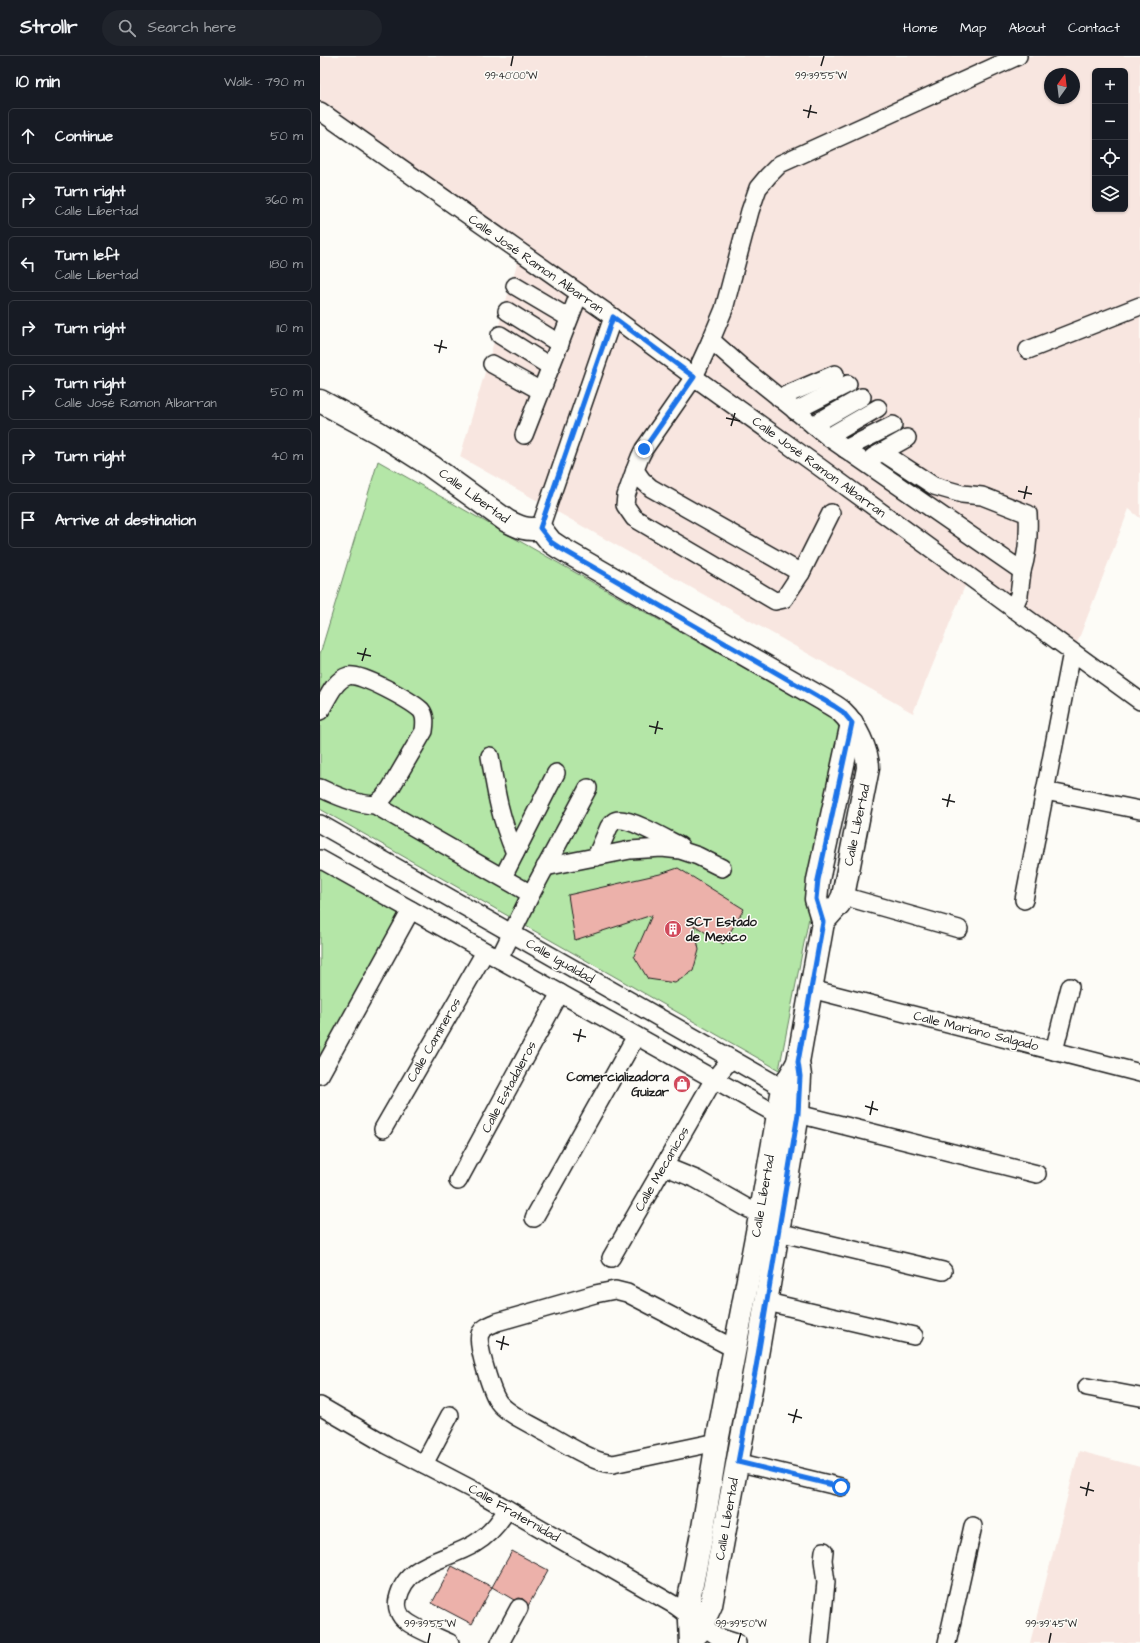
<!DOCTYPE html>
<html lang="en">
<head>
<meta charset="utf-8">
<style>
  body { margin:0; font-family:"Architects Daughter",sans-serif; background:#20242c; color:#f1f3f6 }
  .controls { position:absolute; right:12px; top:12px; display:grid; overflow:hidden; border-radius:6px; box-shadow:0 1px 3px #0004 }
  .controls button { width:36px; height:36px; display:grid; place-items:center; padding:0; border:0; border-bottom:1px solid #363941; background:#171b24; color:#f1f3f6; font:20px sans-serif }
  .compass { position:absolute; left:724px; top:12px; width:36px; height:36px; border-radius:50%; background:#171b24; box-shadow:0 1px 3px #0004; rotate:14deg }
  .stop { position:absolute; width:12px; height:12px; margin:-9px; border:3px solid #1a73e8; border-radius:50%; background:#fff }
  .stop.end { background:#1a73e8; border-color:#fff; box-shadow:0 1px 4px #0008 }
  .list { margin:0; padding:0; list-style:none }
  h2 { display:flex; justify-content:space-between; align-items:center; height:52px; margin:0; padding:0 16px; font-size:17px }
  h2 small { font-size:13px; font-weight:400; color:#9ea1a6 }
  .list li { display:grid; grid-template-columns:26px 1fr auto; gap:12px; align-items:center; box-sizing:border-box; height:56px; margin:0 8px 8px; padding:0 8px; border:1px solid #363941; border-radius:6px }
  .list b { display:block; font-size:15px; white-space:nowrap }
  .list p { margin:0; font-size:13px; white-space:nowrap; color:#9ea1a6 }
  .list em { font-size:13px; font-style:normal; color:#9ea1a6 }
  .icon { flex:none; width:22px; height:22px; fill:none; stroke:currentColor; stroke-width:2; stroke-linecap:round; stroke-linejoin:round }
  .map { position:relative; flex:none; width:820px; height:1587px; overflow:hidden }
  header { display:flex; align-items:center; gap:24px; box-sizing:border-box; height:56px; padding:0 20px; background:#171b24; border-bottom:1px solid #363941 }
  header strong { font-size:19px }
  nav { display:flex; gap:22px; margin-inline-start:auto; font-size:14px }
  .search { width:280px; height:36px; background:#20242c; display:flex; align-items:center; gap:10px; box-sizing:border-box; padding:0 14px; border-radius:22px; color:#9ea1a6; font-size:15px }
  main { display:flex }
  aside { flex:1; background:#171b24 }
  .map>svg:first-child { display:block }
  .built { fill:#f8e6e0; fill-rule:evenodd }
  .green { fill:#b4e6a7; stroke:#688162 }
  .building { fill:#ecb1aa; stroke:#1c1c1c }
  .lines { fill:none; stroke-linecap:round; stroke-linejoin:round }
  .minor-casing { stroke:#1c1c1c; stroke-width:20 }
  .major-casing { stroke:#1c1c1c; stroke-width:25 }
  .minor { stroke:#fdfcf7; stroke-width:17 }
  .major { stroke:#fdfcf7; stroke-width:22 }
  .route { stroke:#1a73e8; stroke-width:5 }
  .ticks { fill:none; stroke:#1c1c1c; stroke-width:1.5 }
  .labels { text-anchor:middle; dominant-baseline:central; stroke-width:3; stroke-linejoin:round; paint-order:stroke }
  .street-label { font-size:13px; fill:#1c1c1c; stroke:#fdfcf7 }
  .poi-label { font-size:13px; font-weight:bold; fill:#1c1c1c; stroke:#fdfcf7; text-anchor:start }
  .ticks-label { font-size:10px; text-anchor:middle; fill:#1c1c1c; stroke:#fdfcf7; stroke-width:3; stroke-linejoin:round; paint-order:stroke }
</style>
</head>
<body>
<header>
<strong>Strollr</strong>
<div class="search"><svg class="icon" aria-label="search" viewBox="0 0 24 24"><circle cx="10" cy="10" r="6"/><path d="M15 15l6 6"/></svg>Search here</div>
<nav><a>Home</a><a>Map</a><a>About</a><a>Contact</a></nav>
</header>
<main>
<aside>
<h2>10 min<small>Walk · 790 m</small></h2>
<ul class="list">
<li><svg class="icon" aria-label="ahead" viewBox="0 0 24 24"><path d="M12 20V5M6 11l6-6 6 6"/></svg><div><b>Continue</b></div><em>50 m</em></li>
<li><svg class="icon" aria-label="right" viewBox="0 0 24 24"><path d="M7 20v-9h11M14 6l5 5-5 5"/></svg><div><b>Turn right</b><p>Calle Libertad</p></div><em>360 m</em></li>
<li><svg class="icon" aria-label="left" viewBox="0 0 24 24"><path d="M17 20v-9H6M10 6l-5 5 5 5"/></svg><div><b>Turn left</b><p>Calle Libertad</p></div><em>180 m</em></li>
<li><svg class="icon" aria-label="right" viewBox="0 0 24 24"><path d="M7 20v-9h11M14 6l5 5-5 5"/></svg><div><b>Turn right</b></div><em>110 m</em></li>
<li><svg class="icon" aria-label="right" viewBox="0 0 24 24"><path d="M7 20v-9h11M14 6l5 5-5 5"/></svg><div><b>Turn right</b><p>Calle José Ramon Albarran</p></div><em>50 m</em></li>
<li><svg class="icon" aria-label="right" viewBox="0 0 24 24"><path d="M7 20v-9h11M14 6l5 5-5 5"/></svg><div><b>Turn right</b></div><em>40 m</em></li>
<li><svg class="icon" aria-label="arrive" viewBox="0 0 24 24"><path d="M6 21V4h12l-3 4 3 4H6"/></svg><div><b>Arrive at destination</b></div></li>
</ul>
</aside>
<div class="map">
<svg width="820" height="1587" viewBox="0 0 820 1587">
  <rect width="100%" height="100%" fill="#fdfcf7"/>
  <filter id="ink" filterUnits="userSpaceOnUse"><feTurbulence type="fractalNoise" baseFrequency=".025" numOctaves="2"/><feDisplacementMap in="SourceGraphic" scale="8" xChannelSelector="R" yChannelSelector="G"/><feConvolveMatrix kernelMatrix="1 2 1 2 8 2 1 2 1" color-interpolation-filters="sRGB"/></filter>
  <g filter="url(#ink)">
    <g class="built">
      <path d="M0,0h820v462l-11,-9 -53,137 -105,-75 -58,142 -453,-256 63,-214 -203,-141zM775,15h30v138h-30zM730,18h24v24h-24z"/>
      <path d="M759,1395l61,16v176h-110z"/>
    </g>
    <g class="green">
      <path d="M58,405l465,263 -29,168 -35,178 -459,-261v-155z"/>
      <path d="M0,803l89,50 -89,150z"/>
    </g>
    <g class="building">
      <path d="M358,812l66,41 -21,35 -29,-19 5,25 -6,21 -18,12 -27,-4 -14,-23 18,-41 -77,25 -7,-45 92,-21z"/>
      <path d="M192,1495l36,19 -20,36 -5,-7 -5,-1 -4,2 -22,-13z"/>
      <path d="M132,1510l40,21 -20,37 -40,-21z"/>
    </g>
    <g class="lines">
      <defs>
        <g id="minor">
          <path d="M0,55l293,206 81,60 124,89 322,235"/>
          <path d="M195,230l54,32"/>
          <path d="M187,255l53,33"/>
          <path d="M180,279l51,32"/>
          <path d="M391,284l-17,37 -50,72 -4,8 -5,13 7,10 9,8 150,85"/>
          <path d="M708,294l112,-44"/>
          <path d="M172,308l49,27"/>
          <path d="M459,342l56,-24"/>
          <path d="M475,355l53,-27"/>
          <path d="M493,369l49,-28"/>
          <path d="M204,379l55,-141"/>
          <path d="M508,381l50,-29"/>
          <path d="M525,393l48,-24"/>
          <path d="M562,396l52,34 28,8 20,2 46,18c1,20 0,38 -6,57l-194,-134 -83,-67 -34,-30 13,-31 26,-98 8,-23 10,-12 12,-12 238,-108"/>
          <path d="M553,401l34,-19"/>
          <path d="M315,414l-9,26 -1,9 9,13 141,83 9,-2 17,-26 30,-60"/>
          <path d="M220,472l73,-211"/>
          <path d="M693,553l6,-14 3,-24"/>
          <path d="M0,655c7,-11 14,-31 28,-35 12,-4 63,25 73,34 5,6 4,14 3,21l-34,58 -7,9 -8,7"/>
          <path d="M170,700c6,37 10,62 25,97"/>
          <path d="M0,732c17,8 35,16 55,17l156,89"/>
          <path d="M725,735l95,19"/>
          <path d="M0,768l473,270"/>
          <path d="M276,801l13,-30c3,-4 5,-7 10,-7 13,-1 49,20 61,26"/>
          <path d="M0,803l458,256 20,-1 239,60"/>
          <path d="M225,811l85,-17 32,-2 18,2 18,6 24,12"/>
          <path d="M183,821l53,-104"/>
          <path d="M523,840l116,33"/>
          <path d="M704,844l48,-248"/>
          <path d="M179,903l32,-65 57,-106"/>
          <path d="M491,933l329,84"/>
          <path d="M734,995l16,-64"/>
          <path d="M0,1019l91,-165"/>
          <path d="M63,1073l102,-177"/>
          <path d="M344,1110l32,13 53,30 12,2"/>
          <path d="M138,1125l102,-188"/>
          <path d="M214,1162l102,-182"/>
          <path d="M458,1176l165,39"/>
          <path d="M291,1202l103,-179 17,-20"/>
          <path d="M447,1246l147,34"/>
          <path d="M767,1331l53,10"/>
          <path d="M0,1350l67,39 94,49 195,112 42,31 19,6"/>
          <path d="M397,1386l-104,22c-8,-1 -16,-3 -23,-7 -16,-7 -31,-17 -46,-25 -15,-9 -33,-16 -44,-28 -8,-9 -24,-60 -20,-70 3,-7 11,-9 17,-12l98,-28 20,-4 12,3 108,56"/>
          <path d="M417,1406l104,25"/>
          <path d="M104,1408l26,-49"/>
          <path d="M130,1587c-13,-6 -34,-14 -44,-22 -7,-5 -10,-14 -8,-22 8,-37 48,-38 76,-55 15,-9 25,-20 33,-35"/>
          <path d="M180,1587l19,-35"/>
          <path d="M500,1587l6,-61 -3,-22 1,-9"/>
          <path d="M627,1587l26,-117"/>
        </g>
        <g id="major">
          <path d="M0,345l59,32 52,33 76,55c12,6 20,10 33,7l11,14 9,6 264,152c6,4 13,7 18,12 13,12 26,39 26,56l-25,128 -4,8 -16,18"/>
          <path d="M372,1583l6,-6 13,-28 44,-238 43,-253 2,-38 -2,-14 25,-140 -7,-23 2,-19 34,-157"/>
          <path d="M371,1587l-2,-44 14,-71 14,-86 44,-231 17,-96 5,-26 15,-27"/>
        </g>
      </defs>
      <use href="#minor" class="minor-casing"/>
      <use href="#major" class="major-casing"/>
      <use href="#minor" class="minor"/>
      <use href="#major" class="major"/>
    </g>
  </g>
  <g class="lines" filter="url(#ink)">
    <path class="route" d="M324,393l50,-72 -81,-60 -73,211 11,14 9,6 274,158 9,6 9,11 -34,157 -2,19 7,23 -25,140 2,14 -2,38 -42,253 -18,95 103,25"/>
  </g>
  <path class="ticks" d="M191,10l2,-10M501,10l3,-10M483,54l14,3M488,62l3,-13M114,289l13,3M119,297l3,-13M406,362l14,3M411,370l4,-13M698,435l14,3M704,443l3,-13M37,597l14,3M42,605l4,-13M329,670l14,3M335,678l3,-13M622,743l13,3M627,751l3,-13M253,978l13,3M258,986l3,-13M545,1050l13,4M550,1059l3,-14M176,1285l13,4M181,1294l3,-14M468,1358l14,4M473,1367l4,-14M760,1431l14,4M766,1440l3,-14M108,1587l2,-10M418,1587l3,-10M729,1587l2,-10"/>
  <defs>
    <symbol id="building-disc" viewBox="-11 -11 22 22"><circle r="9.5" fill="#d1495b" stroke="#fdfcf7"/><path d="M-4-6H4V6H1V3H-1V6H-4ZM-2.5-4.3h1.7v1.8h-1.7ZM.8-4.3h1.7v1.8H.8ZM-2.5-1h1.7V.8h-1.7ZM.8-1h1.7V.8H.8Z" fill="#fff"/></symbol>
    <symbol id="shop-disc" viewBox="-11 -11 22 22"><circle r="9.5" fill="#d1495b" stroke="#fdfcf7"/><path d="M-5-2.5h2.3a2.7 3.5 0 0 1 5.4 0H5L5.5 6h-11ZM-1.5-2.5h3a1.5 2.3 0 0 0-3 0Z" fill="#fff"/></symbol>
  </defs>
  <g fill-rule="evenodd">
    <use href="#building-disc" x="343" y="863" width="20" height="20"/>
    <use href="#shop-disc" x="352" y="1018" width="20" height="20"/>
  </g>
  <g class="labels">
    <g class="street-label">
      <text transform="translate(216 208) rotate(35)">Calle José Ramon Albarran</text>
      <text transform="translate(499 411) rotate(36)">Calle José Ramon Albarran</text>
      <text transform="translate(154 440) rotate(36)">Calle Libertad</text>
      <text transform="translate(537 769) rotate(-78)">Calle Libertad</text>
      <text transform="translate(240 905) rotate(30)">Calle Igualdad</text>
      <text transform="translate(656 975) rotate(14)">Calle Mariano Salgado</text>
      <text transform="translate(114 984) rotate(-60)">Calle Camineros</text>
      <text transform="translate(189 1031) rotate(-62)">Calle Estadaleros</text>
      <text transform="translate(342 1113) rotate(-60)">Calle Mecanicos</text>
      <text transform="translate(443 1140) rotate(-80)">Calle Libertad</text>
      <text transform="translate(194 1457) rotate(30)">Calle Fraternidad</text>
      <text transform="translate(407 1463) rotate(-80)">Calle Libertad</text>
    </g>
    <g class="poi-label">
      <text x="366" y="866">SCT Estado<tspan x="366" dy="15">de Mexico</tspan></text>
      <text x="349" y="1021" text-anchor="end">Comercializadora<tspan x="349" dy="15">Guizar</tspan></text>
    </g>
  </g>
  <g class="ticks-label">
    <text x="191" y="23">99°40'00"W</text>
    <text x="501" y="23">99°39'55"W</text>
    <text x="110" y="1571">99°39'55"W</text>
    <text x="421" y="1571">99°39'50"W</text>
    <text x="731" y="1571">99°39'45"W</text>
  </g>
</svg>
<div class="controls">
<button>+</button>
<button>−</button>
<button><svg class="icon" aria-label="locate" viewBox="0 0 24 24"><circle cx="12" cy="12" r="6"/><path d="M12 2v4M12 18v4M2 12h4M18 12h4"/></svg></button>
<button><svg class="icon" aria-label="layers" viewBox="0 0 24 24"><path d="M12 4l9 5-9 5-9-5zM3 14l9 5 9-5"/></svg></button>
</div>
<svg class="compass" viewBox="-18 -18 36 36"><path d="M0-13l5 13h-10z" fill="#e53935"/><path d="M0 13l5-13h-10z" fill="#9ea1a6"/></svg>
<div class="stop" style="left:521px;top:1431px"></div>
<div class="stop end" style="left:324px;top:393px"></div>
</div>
</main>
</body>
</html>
